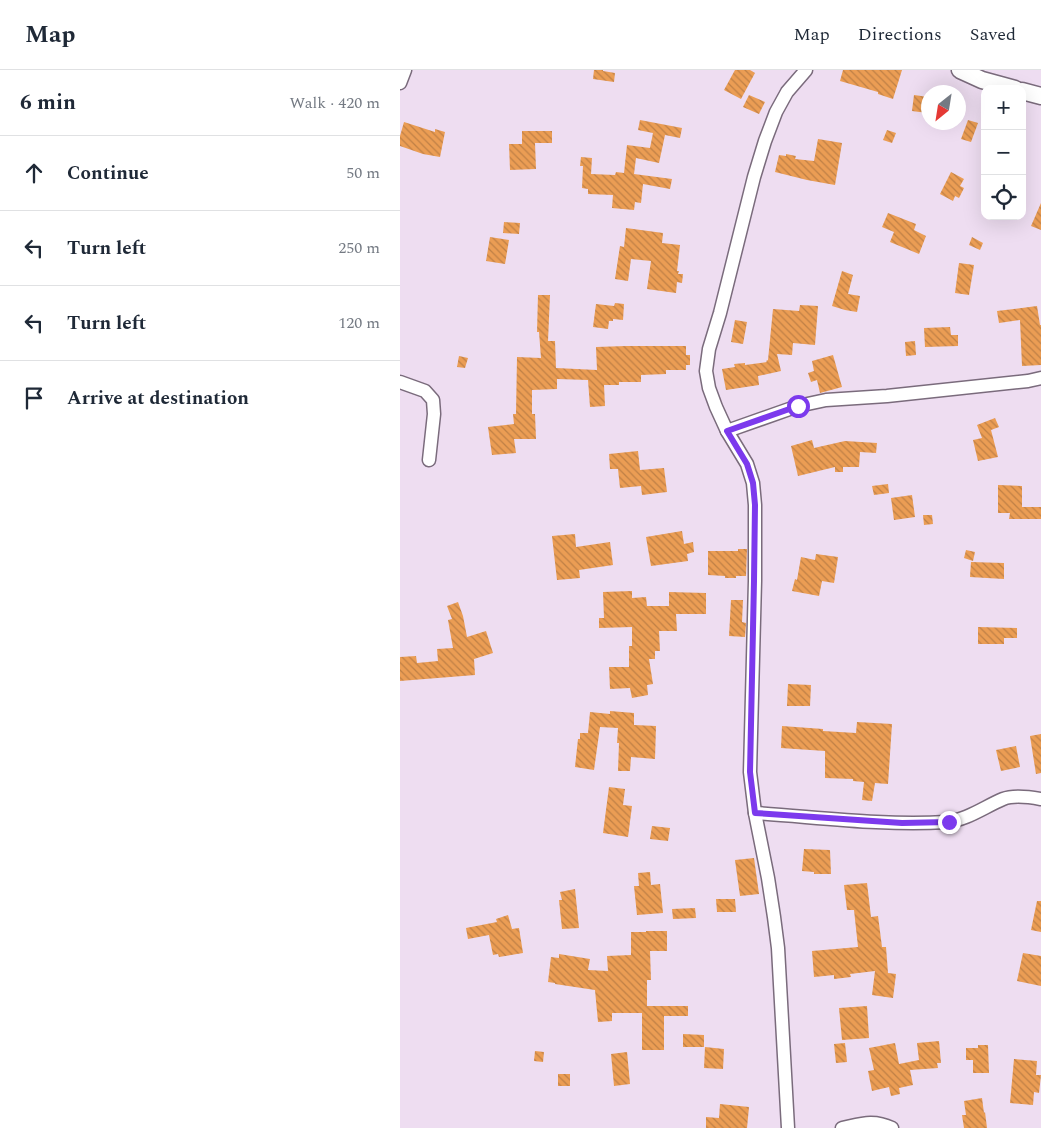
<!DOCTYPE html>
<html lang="en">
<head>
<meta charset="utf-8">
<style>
  body { margin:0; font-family:Spectral,serif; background:#f2f2f3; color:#1f2937 }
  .controls { position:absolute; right:15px; top:15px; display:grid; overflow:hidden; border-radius:10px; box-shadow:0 5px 20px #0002 }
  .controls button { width:45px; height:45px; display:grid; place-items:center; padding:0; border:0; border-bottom:1px solid #e0e1e3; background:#fff; color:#1f2937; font:25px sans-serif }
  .compass { position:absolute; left:521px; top:15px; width:45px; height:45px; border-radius:50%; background:#fff; box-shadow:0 5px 20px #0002; rotate:210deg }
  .stop { position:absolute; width:15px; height:15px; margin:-11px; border:4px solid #7c3aed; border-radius:50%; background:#fff }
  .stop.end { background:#7c3aed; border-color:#fff; box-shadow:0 1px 5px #0008 }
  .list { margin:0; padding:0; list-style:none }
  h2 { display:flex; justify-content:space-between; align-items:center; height:65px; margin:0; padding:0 20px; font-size:21px }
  h2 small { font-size:16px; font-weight:400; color:#747a83 }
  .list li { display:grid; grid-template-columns:32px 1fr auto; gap:15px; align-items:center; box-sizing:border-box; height:75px; padding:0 20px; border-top:1px solid #e0e1e3 }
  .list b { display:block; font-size:19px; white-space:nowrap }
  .list em { font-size:16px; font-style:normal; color:#747a83 }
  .icon { flex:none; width:28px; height:28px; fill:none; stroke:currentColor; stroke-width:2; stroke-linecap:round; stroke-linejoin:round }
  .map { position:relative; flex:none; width:641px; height:1058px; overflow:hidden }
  header { display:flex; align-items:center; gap:30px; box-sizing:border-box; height:70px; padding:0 25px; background:#fff; border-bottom:1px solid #e0e1e3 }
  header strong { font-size:24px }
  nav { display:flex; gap:28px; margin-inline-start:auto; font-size:18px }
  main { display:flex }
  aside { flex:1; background:#fff }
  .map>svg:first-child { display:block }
  .building { fill:url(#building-back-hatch) }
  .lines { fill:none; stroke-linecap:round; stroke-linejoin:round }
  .minor-casing { stroke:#7a6b7c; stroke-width:15 }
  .major-casing { stroke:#7a6b7c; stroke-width:19 }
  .minor { stroke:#fff; stroke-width:12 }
  .major { stroke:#fff; stroke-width:16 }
  .route { stroke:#7c3aed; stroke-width:6 }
</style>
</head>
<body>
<header>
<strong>Map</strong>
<nav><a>Map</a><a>Directions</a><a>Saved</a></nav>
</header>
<main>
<aside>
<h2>6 min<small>Walk · 420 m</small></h2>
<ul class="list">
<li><svg class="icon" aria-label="ahead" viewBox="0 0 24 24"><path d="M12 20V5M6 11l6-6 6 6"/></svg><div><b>Continue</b></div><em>50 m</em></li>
<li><svg class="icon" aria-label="left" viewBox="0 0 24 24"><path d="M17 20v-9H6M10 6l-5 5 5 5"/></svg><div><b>Turn left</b></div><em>250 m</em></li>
<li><svg class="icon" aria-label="left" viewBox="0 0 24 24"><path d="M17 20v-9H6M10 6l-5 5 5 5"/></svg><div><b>Turn left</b></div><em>120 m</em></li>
<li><svg class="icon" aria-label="arrive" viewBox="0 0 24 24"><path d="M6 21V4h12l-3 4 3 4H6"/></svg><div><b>Arrive at destination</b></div></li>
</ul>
</aside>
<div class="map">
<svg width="641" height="1058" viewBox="0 0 641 1058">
  <defs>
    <pattern id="building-back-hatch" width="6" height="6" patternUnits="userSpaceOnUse" patternTransform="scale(1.25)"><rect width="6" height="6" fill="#eb9d54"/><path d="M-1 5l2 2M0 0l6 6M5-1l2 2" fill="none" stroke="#bf8046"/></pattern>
  </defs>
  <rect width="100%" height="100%" fill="#eeddf1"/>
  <g class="building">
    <path d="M194,0h9v1l12,2 -1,9 -21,-3z"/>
    <path d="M335,0h15l5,3 -14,26 -17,-9z"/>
    <path d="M443,0h59l-9,29 -15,-5v-2l-38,-11z"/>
    <path d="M349,25l16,7 -6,12 -16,-7z"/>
    <path d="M514,25l14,2 -1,16 -15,-2z"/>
    <path d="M240,50l42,8 -2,10 -15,-3 -6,28 -23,-5 -2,16 38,5 -2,10 -27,-5 -2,19 -6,-1 -1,8 -22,-2 1,-13 -25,-1v-5l-6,-1 1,-22h-3l1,-9 11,1 -1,16 24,1 1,-3 8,1 3,-28 23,3 3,-15 -15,-3z"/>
    <path d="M568,50l10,3 -7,19 -10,-3z"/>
    <path d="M4,52l31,10v-3l10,3 -5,25 -17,-3 -23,-8v-10z"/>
    <path d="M487,60l9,3 -4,10 -9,-3z"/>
    <path d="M122,61h30v12h-17l1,26 -26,1 -1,-26h13z"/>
    <path d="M418,69l24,4 -7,42 -28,-5 -32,-8 4,-17 7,1v-2l10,2 -1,3 19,2z"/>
    <path d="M551,102l13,7 -4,7 4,2 -5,10 -4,-2 -2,5 -13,-7z"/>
    <path d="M641,133v27l-10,-4z"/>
    <path d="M488,143l28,11 -2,6 12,6 -7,18 -29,-12 4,-10 -12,-5z"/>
    <path d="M104,152l16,1 -1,11 -16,-1z"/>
    <path d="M226,158l37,5 -1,10 18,2 -3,26h2l-1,3h5l-1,9 -5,-1 -1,11 -29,-4 4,-28 -20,-2 -3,22 -13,-2 5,-33 4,1z"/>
    <path d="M90,167l19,3 -4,24 -19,-3z"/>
    <path d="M572,167l11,6 -3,7 -11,-5z"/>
    <path d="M559,193l15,2 -5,30 -14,-2z"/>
    <path d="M442,201l11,4 -5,19 12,2 -3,16 -12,-2 -13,-4z"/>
    <path d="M138,225h12l-2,46h7l1,27 41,2 -1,-23 30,-1h60v9h4v10h-4v5h-20v4l-25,1v7h-22v3h-15l1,21 -15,1 -2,-27 -31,-1v10l-25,1v24h3l1,25h-22l2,14 -24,2 -4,-28 26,-3 -1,-10h3l1,-57 24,1 -2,-26h-2z"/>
    <path d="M215,233l9,1 -1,16 -10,-1v2h-4l-1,8 -15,-2 3,-23 18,2z"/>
    <path d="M400,235l18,1 -3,39 -22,-2 -1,12 -15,-1 4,17 -23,5 1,9 -33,5 -4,-21 13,-2 -1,-3 11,-1v2l22,-3 -1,-1 2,-1 5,-51 26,2z"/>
    <path d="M637,236l3,19h1v40l-19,1 -2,-46 -21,3 -2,-12z"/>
    <path d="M335,250l12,2 -4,22 -12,-2z"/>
    <path d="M550,257l1,8h7v11l-33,1 -1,-19z"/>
    <path d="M515,271l1,14 -10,1 -1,-14z"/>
    <path d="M433,285l9,32 -22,6 -3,-13 -6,2 -3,-9 6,-2 -2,-10z"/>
    <path d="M59,286l9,2 -3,10 -8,-1z"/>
    <path d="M595,348l4,9 -8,3 7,27 -20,4 -5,-21 9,-2 -5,-13z"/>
    <path d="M412,370l2,8 31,-7 32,2 -1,10 -16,-1 -1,15h-16v5h-8v-5l-37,9 -7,-30z"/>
    <path d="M238,381l2,19 24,-2 3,24 -25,3 -1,-9 -21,2 -2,-19h-8l-1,-15z"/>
    <path d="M488,414l1,9 -15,2 -2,-9z"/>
    <path d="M598,415l24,1v21h19v12h-32l1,-6h-12z"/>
    <path d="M512,425l3,22 -21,3 -3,-22z"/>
    <path d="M523,445h9l1,9 -9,1z"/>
    <path d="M282,461l2,13 9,-2 1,10 -7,2 1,7 -37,5 -5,-29z"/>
    <path d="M175,464l1,13 34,-5 3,23 -34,5 1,8 -23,2 -5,-44z"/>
    <path d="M338,479h9l-1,27h-10v2h-11v-2l-17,-1v-24h30z"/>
    <path d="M566,480l9,2 -2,9 -9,-3z"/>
    <path d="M416,484l22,3 -4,26 -12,-2 -3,15 -27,-5 3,-12 2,1 4,-23 14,3z"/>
    <path d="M571,492l33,1v16l-34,-2z"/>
    <path d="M232,521v7l14,-1 1,9h22v-14l37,1v21h-30l1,17h-18l1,20h-5v8h-6l4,25 -6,1 1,10 -16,3 -2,-10 -20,1 -1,-22h20v-21h3v-19l-33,1v-10h5l-1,-26z"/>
    <path d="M331,530h12l-1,22 4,1 -1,14 -16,-1z"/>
    <path d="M58,532l5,14 4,21 19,-6 7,22 -19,6 1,16 -75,6v-24l16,-1 1,7 21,-2 -1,-12 16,-1 -5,-28 4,-1 -5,-13z"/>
    <path d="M578,557l39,1v10h-13v6h-26z"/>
    <path d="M388,614l23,1 -1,21h-23z"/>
    <path d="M210,641l24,2v12l22,1 -1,33 -24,-2 -1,14h-12l1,-28h-2l1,-15 -18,-1 -6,43 -19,-3 3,-28h2v-6h8l2,-21 20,2z"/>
    <path d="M457,652l35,2 -4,60 -13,-1 -3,18 -10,-1 2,-18 -11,-1v-2l-28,-1v-27l-44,-3 1,-22 41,3v2l33,2z"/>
    <path d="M641,664v39l-5,1 -6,-38z"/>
    <path d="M616,676l4,21 -19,4 -5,-21z"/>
    <path d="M209,717l16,2 -2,16 9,1 -4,31 -25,-4z"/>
    <path d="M252,756l18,2 -2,13 -18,-2z"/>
    <path d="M404,779l26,1 1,24h-17v-2l-12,-1z"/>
    <path d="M354,788l5,36 -19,2 -5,-36z"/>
    <path d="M250,802l1,13 9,-1 3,29 -26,2 -3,-29h5l-1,-13z"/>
    <path d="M467,813l4,34 7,-1 4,31h4l2,26 8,1 -3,24 -21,-3 3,-24 -25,3 1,3 -17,2v-4l-20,2 -2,-26 46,-4 -4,-37h-7l-3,-25z"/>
    <path d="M175,819l4,39 -17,1 -3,-29h3l-2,-8z"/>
    <path d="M316,829h19l1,13h-19z"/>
    <path d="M637,831h4v31l-10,-2z"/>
    <path d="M295,838l1,10 -23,1 -1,-10z"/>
    <path d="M108,845l4,14 7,-1 4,25 -24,4 -1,-3 -5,1 -4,-20 -21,4 -2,-11 31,-6 -1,-3z"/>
    <path d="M246,861h21v20h-17l1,29h-4v26h41v10h-24v34h-22v-37h-30v8l-14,1 -3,-32 -40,-6v-1l-7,-1 3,-25 8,1v-4l31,5 -2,11 20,1 -1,-15 24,-1v-23h15z"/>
    <path d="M623,883l18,3v30l-24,-5z"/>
    <path d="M467,936l2,32 -27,2 -3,-32z"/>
    <path d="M283,964l21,1v12h-21z"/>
    <path d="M539,971l2,22h-4l1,5 -28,2 3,15 -14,3 1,6 -9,2 -2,-9 -17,4 -4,-20 6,-1 -5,-22 26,-5 4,21 20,-4 -2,-17z"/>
    <path d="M445,973l2,19 -11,1 -2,-19z"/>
    <path d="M578,975h10l1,28h-16v-13h-7v-12h12z"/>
    <path d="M305,977l19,2 -1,20 -19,-1z"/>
    <path d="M135,981l9,1 -1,10 -9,-1z"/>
    <path d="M227,982l3,32 -16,2 -3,-32z"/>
    <path d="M614,989l23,2 -1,14h5l-2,18 -5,-1 -1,13 -23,-2z"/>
    <rect x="158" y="1004" width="12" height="12"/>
    <path d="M582,1028l2,15 1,-1 2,16h-23l-2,-13h4l-2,-14z"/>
    <path d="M320,1034l29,3 -2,21h-41v-11l13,1z"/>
  </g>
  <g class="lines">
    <defs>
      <g id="minor">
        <path d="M0,13l5,-13"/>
        <path d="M0,312l25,9 8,9 1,14 -5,46"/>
        <path d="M327,361l71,-25 28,-6 61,-4 141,-15 13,-3"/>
        <path d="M355,743c62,4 129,13 191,9 21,-2 38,-15 57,-23 10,-4 27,-2 38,0"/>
        <path d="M388,1058l-10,-180 -4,-31 -6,-39 -13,-65 -5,-41 5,-191v-76l-2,-22 -6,-19 -20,-33 -11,-24 -7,-19 -3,-17 3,-22 11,-36 34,-136 11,-36 11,-29 11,-20 19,-22"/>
        <path d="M442,1058c19,-4 31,-9 50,0"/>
      </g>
      <g id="major">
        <path d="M560,0l22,10 33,9"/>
        <path d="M622,21l19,5"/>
      </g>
    </defs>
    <use href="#minor" class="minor-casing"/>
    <use href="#major" class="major-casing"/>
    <use href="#minor" class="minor"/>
    <use href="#major" class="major"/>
  </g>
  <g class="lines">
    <path class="route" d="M398,336l-71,25 20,33 6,19 2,22 -1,76 -4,191 5,41 147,10 47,-1"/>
  </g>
</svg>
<div class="controls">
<button>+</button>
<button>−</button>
<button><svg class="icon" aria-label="locate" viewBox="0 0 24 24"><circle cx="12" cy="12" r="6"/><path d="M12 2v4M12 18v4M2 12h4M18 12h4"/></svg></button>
</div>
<svg class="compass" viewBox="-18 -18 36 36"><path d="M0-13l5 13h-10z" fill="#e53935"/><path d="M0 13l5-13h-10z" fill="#747a83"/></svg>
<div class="stop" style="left:398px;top:336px"></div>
<div class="stop end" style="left:549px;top:752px"></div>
</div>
</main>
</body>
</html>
